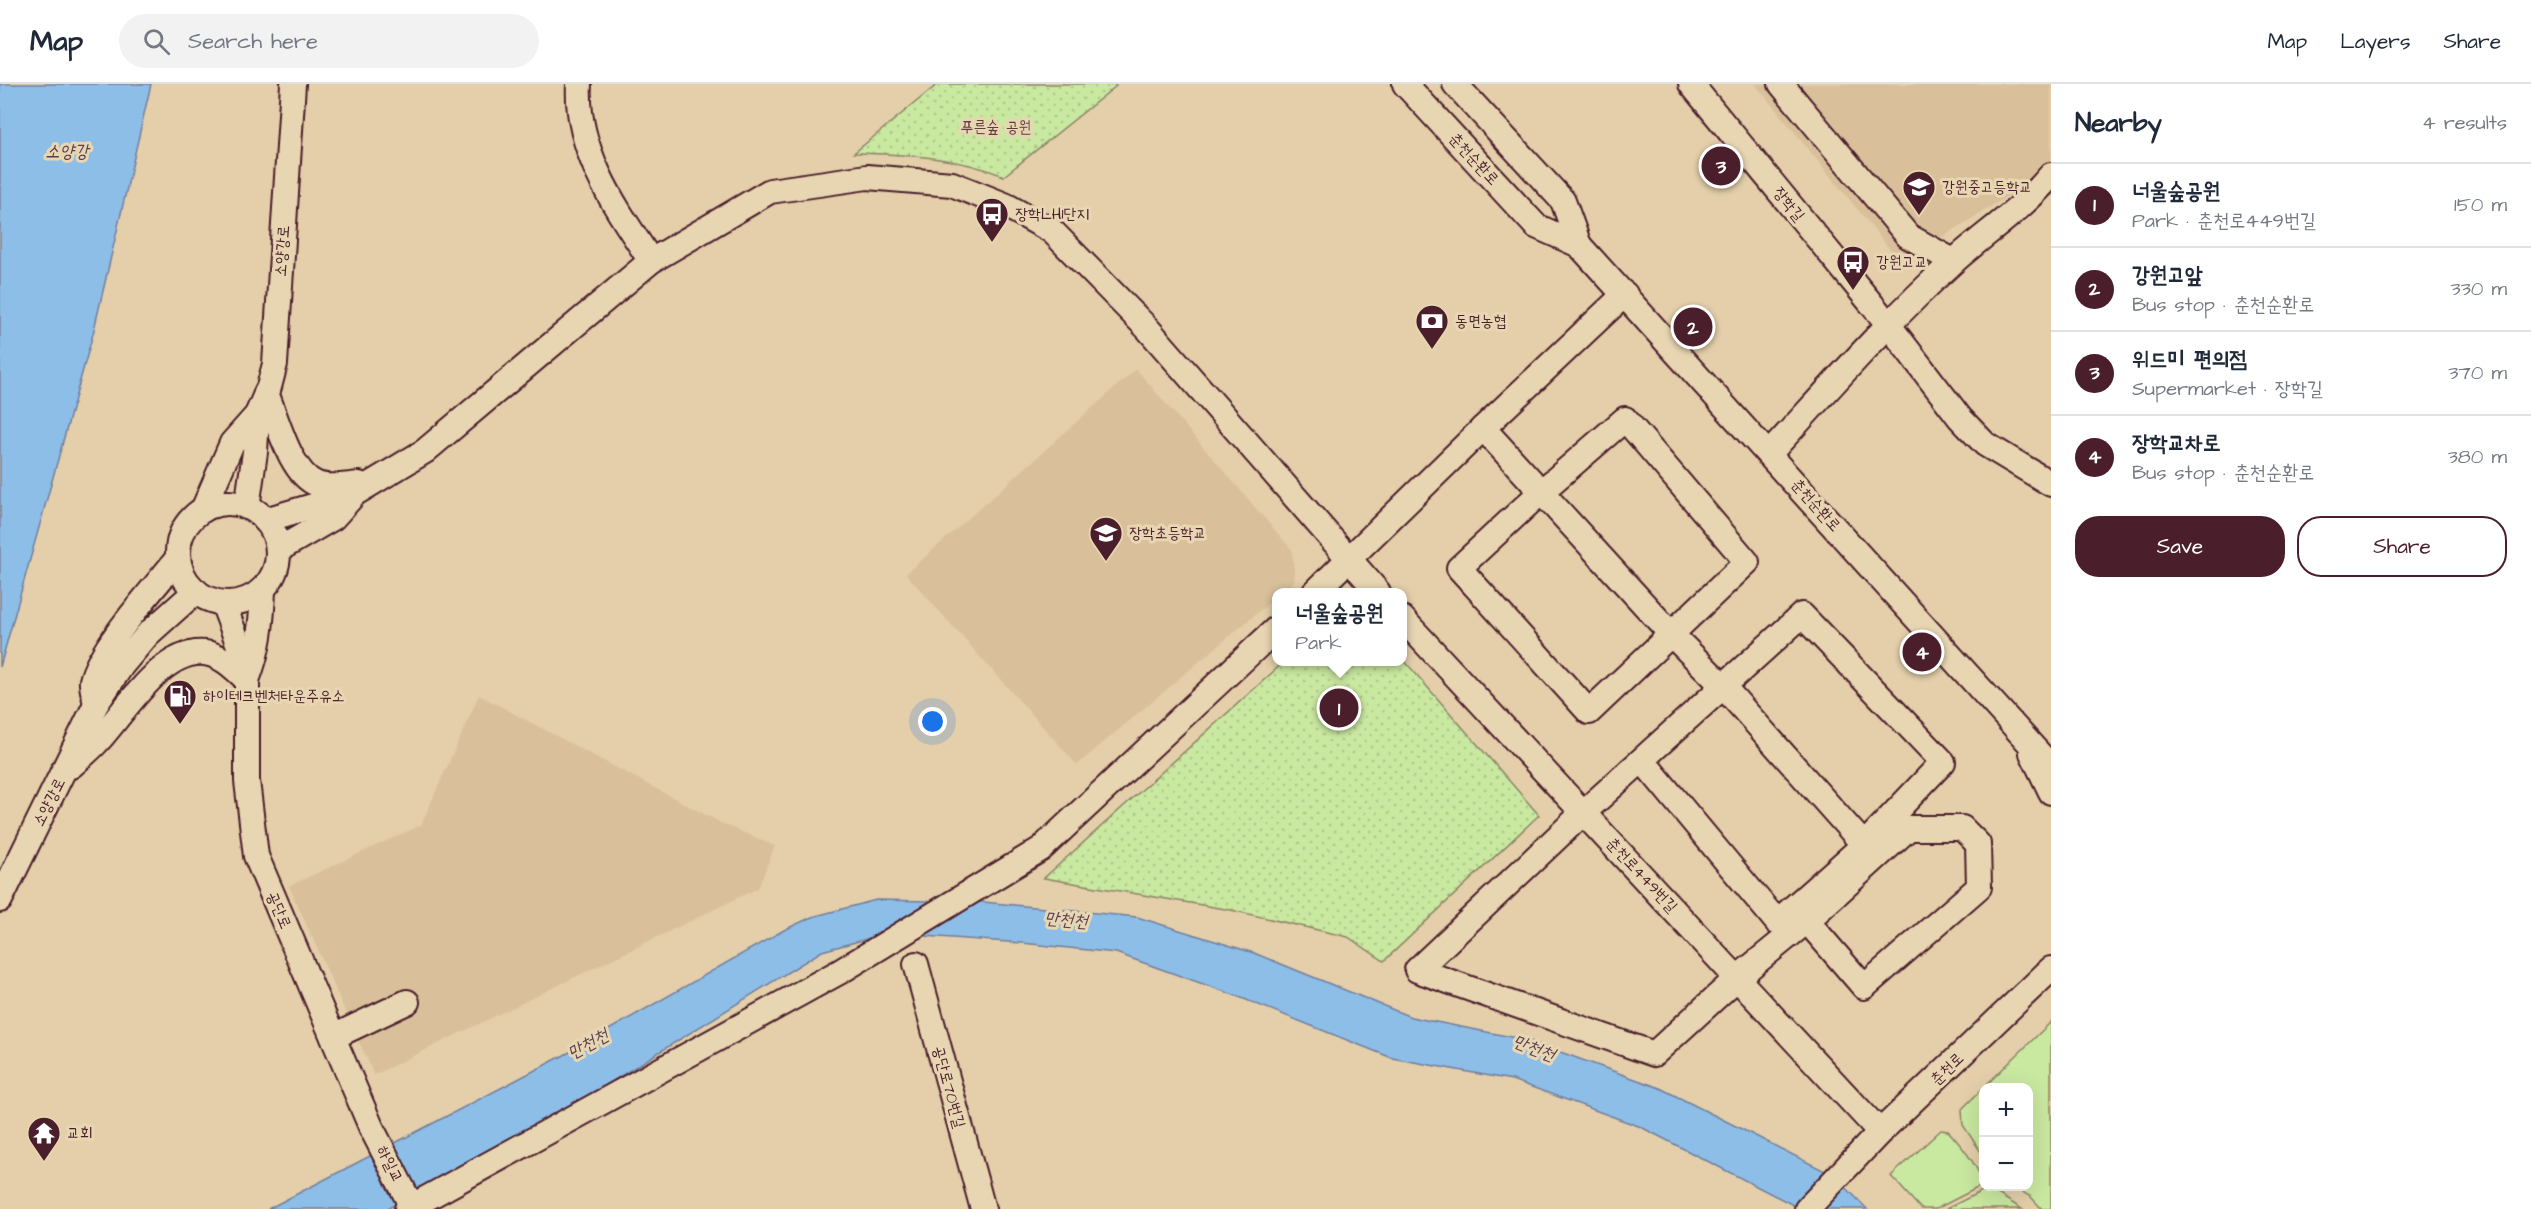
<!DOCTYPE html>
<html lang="en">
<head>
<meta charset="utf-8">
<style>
  body { margin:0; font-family:"Architects Daughter","Poor Story",sans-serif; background:#f2f2f3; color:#1f2937 }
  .controls { position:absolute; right:18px; bottom:18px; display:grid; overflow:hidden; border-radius:12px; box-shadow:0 6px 24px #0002 }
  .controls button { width:54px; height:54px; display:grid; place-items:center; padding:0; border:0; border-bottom:2px solid #e0e1e3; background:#fff; color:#1f2937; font:30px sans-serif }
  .you { position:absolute; left:933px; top:638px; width:21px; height:21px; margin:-15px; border:4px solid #fff; border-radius:50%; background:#1a73e8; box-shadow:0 0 0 9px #1a73e833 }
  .badge { display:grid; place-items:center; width:39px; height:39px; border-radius:50%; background:#4a1f2b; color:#fff; font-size:20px; font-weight:700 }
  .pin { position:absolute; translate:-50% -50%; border:3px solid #fff; box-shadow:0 2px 6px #0006 }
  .popup { position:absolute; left:1272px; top:504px; width:135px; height:78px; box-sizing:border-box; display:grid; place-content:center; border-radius:12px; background:#fff; filter:drop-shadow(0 2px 4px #0005); font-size:20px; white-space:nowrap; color:#747a83 }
  .popup b { font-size:22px; color:#1f2937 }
  .popup::after { content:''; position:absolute; left:50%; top:100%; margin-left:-12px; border:12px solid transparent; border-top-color:#fff }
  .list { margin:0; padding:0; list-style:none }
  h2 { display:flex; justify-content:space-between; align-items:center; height:78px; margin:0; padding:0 24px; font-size:26px }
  h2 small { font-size:20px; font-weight:400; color:#747a83 }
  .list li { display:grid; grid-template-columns:39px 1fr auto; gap:18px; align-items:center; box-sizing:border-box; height:84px; padding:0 24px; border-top:2px solid #e0e1e3 }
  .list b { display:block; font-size:22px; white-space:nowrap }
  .list p { margin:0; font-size:20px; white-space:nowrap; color:#747a83 }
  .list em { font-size:20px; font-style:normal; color:#747a83 }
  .actions { display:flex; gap:12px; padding:18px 24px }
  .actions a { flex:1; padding:14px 0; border:2px solid #4a1f2b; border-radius:24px; text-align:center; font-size:21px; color:#4a1f2b }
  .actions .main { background:#4a1f2b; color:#fff }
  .icon { flex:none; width:33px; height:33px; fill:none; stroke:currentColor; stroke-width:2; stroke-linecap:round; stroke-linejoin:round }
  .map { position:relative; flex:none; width:2051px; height:1125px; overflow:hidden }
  header { display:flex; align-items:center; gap:36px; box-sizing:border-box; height:84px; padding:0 30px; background:#fff; border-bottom:2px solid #e0e1e3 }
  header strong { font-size:28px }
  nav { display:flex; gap:33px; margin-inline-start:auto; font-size:21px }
  .search { width:420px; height:54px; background:#f2f2f3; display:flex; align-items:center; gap:15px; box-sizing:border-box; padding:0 21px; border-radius:33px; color:#747a83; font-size:22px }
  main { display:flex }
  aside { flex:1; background:#fff }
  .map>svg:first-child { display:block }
  .built { fill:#d9c09b }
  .grass { fill:#c9e8a0; stroke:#8a8466; stroke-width:1.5 }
  .park { fill:url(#park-dots); stroke:#8a8466; stroke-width:1.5 }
  .water { fill:#8dbee8; stroke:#727e9c; stroke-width:1.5 }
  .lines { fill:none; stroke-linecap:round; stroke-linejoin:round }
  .minor-casing { stroke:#4a1f2b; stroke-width:28 }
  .minor { stroke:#e8d6b3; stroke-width:24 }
  .labels { text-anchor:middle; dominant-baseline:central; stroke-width:6; stroke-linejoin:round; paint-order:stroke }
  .park-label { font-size:16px; fill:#5d3d3d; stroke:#e8d6b3 }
  .street-label { font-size:16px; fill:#4a1f2b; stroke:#e8d6b3 }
  .poi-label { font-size:16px; fill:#4a1f2b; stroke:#e8d6b3; text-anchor:start }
  .water-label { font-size:18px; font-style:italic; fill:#573f51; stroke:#e8d6b3 }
</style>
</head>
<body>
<header>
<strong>Map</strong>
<div class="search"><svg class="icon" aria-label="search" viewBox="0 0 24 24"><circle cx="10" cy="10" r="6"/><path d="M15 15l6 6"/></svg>Search here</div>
<nav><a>Map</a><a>Layers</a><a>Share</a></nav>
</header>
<main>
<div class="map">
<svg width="2051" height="1125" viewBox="0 0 2051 1125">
  <defs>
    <pattern id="park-dots" width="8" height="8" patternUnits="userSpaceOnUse" patternTransform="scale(1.5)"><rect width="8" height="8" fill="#c9e8a0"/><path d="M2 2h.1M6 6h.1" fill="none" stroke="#aec78a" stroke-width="1.8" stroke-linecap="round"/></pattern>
  </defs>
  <rect width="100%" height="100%" fill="#e4cfaa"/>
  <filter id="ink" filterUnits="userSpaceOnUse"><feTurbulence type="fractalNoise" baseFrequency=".0167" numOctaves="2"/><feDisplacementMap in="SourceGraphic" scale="12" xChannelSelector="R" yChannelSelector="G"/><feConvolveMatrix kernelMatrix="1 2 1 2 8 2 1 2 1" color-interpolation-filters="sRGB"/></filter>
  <g filter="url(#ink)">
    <g class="built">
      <path d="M1755,0h296v85l-150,94z"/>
      <path d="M1136,285l156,181 3,31 -14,11h-5v5l-199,168 -171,-191z"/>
      <path d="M479,611l242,128 54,23 -17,42 -384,187 -85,-189 132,-61z"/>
    </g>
    <g class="grass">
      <path d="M2051,938v187h-9l-11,-12 -17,-10 14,-1v-98l-44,-1z"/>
      <path d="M1983,1004v67l-20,-30 -1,-16z"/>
      <path d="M1941,1046l7,1c13,14 31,35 35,54l-47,24h-15l-30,-33z"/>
      <path d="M1988,1104l34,21h-76z"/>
    </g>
    <g class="park">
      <path d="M938,0h176l2,2 -112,90c-47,-19 -99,-22 -150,-23z"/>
      <path d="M1402,574l137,157 -155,146 -36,-24 -117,-27 -187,-32 240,-216h118z"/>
    </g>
    <g class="water">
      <path d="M0,0h151l-58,250 -93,333z"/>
      <path d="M876,816l107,2 154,15 117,36 157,64 116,23 133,48 175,88 32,33h-66l-160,-82 -129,-47 -120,-22 -158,-63 -118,-42 -94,-10 -98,-7 -50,1 -52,14 -219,136 -216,122h-119l302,-157 214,-122 28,-13z"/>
    </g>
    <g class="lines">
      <defs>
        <g id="minor">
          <path d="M579,0c-4,67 37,124 72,177"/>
          <path d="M1405,0l131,142 43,19 472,522"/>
          <path d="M1455,0l108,117 16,44"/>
          <path d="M1691,0l197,240 72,94 25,26 66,40"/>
          <path d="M1781,0l127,152 45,25"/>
          <path d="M266,309c11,25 24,81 51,91 13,5 29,1 42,0"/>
          <path d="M1625,335l122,143 -158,150 -130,-144 82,-76z"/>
          <path d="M1483,344l189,207 50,50 142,160"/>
          <path d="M1769,370c60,-65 118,-132 183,-191 33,-30 71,-54 99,-88"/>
          <circle cx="228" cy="469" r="50"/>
          <path d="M247,423l8,-55 2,-37"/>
          <path d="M203,426l29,-67 25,-28 12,-28 6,-23 18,-280"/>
          <path d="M265,436l89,-26 71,-43 226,-190 119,-70 97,-14 85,7 55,22 45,25 96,98 230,263"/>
          <path d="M278,466l55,-32 18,-20"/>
          <path d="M1315,508l168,-164 142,-134"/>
          <path d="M223,519l15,40 9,37v101l9,75 115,271 42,82"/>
          <path d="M1402,534l478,514"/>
          <path d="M247,596c12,-30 15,-58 16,-91"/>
          <path d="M96,620c-1,-7 -5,-17 -4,-23 7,-33 64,-95 86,-123"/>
          <path d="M2032,669l19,39"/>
          <path d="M1643,677l134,161 87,-77 79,-83 -141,-147 -218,197 -167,158 237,84 83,-76 70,-57 102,-93h53l16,16 1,43 -115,100 -57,-66"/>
          <path d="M71,682c9,-8 19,-16 27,-25 26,-28 64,-93 107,-88 17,2 30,16 42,27"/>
          <path d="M0,816l96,-196 26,-39 26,-31 48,-43"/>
          <path d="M916,880l67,245"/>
          <path d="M333,953l74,-35"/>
          <path d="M407,1125l434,-238 200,-122 235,-220"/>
          <path d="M1807,1125l73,-77 171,-163"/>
        </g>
      </defs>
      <use href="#minor" class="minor-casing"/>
      <use href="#minor" class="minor"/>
    </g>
  </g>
  <defs>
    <symbol id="school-pin" viewBox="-11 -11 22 30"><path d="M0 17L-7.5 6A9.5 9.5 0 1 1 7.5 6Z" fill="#4a1f2b" stroke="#e8d6b3"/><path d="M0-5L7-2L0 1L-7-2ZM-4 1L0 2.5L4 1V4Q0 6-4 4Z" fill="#fff"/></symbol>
    <symbol id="bus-pin" viewBox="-11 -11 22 30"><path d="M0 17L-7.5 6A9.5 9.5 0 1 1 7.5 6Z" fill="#4a1f2b" stroke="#e8d6b3"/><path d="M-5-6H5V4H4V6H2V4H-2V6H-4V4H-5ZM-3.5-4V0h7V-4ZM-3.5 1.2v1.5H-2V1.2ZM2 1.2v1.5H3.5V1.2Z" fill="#fff"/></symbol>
    <symbol id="bank-pin" viewBox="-11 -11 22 30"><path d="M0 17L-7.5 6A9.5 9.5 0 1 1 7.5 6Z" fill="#4a1f2b" stroke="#e8d6b3"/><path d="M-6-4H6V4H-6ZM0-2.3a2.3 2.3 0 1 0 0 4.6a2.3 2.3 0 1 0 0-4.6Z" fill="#fff"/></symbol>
    <symbol id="fuel-pin" viewBox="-11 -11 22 30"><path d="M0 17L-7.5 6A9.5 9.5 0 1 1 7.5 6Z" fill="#4a1f2b" stroke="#e8d6b3"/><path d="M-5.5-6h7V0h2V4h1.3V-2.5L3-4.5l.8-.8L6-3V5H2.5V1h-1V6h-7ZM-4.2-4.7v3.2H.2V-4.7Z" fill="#fff"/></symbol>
    <symbol id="temple-pin" viewBox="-11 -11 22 30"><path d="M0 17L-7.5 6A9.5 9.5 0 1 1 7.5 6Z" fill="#4a1f2b" stroke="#e8d6b3"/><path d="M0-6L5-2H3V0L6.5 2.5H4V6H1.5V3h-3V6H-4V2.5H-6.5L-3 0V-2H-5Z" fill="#fff"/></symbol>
  </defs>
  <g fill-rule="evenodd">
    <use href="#school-pin" x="1900" y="84" width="38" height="52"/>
    <use href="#bus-pin" x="973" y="111" width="38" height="52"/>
    <use href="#bus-pin" x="1834" y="159" width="38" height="52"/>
    <use href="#bank-pin" x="1413" y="218" width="38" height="52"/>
    <use href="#school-pin" x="1087" y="430" width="38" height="52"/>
    <use href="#fuel-pin" x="161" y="593" width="38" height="52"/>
    <use href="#temple-pin" x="25" y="1030" width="38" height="52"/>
  </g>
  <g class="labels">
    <g class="park-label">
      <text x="996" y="43">푸른숲 공원</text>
    </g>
    <g class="street-label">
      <text transform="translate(1474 75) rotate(47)">춘천순환로</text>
      <text transform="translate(1789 120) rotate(51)">장학길</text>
      <text transform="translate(282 167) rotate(-86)">소양강로</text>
      <text transform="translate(1816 421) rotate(48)">춘천순환로</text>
      <text transform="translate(49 718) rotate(-63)">소양강로</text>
      <text transform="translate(1642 791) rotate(47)">춘천로449번길</text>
      <text transform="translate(279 826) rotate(67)">공단로</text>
      <text transform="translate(1947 985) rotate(-44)">춘천로</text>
      <text transform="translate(949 1003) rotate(75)">공단로70번길</text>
      <text transform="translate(390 1080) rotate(63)">하일교</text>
    </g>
    <g class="poi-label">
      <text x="1942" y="103">강원중고등학교</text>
      <text x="1015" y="130">장학LH1단지</text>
      <text x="1876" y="178">강원고교</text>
      <text x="1455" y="237">동면농협</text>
      <text x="1129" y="449">장학초등학교</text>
      <text x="203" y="612">하이테크벤처타운주유소</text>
      <text x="67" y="1049">교회</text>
    </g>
    <g class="water-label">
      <text x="67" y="67">소양강</text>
      <text transform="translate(1066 836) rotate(5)">만천천</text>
      <text transform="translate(588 960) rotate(-29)">만천천</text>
      <text transform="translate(1534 964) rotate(21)">만천천</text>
    </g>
  </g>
</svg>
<div class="controls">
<button>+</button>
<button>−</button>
</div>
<div class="you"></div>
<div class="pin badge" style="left:1339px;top:624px">1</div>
<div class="popup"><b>너울숲공원</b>Park</div>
<div class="pin badge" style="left:1693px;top:243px">2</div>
<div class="pin badge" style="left:1721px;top:82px">3</div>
<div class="pin badge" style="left:1922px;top:568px">4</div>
</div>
<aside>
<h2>Nearby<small>4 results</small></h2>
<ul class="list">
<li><span class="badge">1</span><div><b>너울숲공원</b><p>Park · 춘천로449번길</p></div><em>150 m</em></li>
<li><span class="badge">2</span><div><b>강원고앞</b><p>Bus stop · 춘천순환로</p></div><em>330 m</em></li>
<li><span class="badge">3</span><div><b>위드미 편의점</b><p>Supermarket · 장학길</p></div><em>370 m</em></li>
<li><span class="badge">4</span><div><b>장학교차로</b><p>Bus stop · 춘천순환로</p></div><em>380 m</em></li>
</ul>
<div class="actions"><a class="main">Save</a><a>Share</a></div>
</aside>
</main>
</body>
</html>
